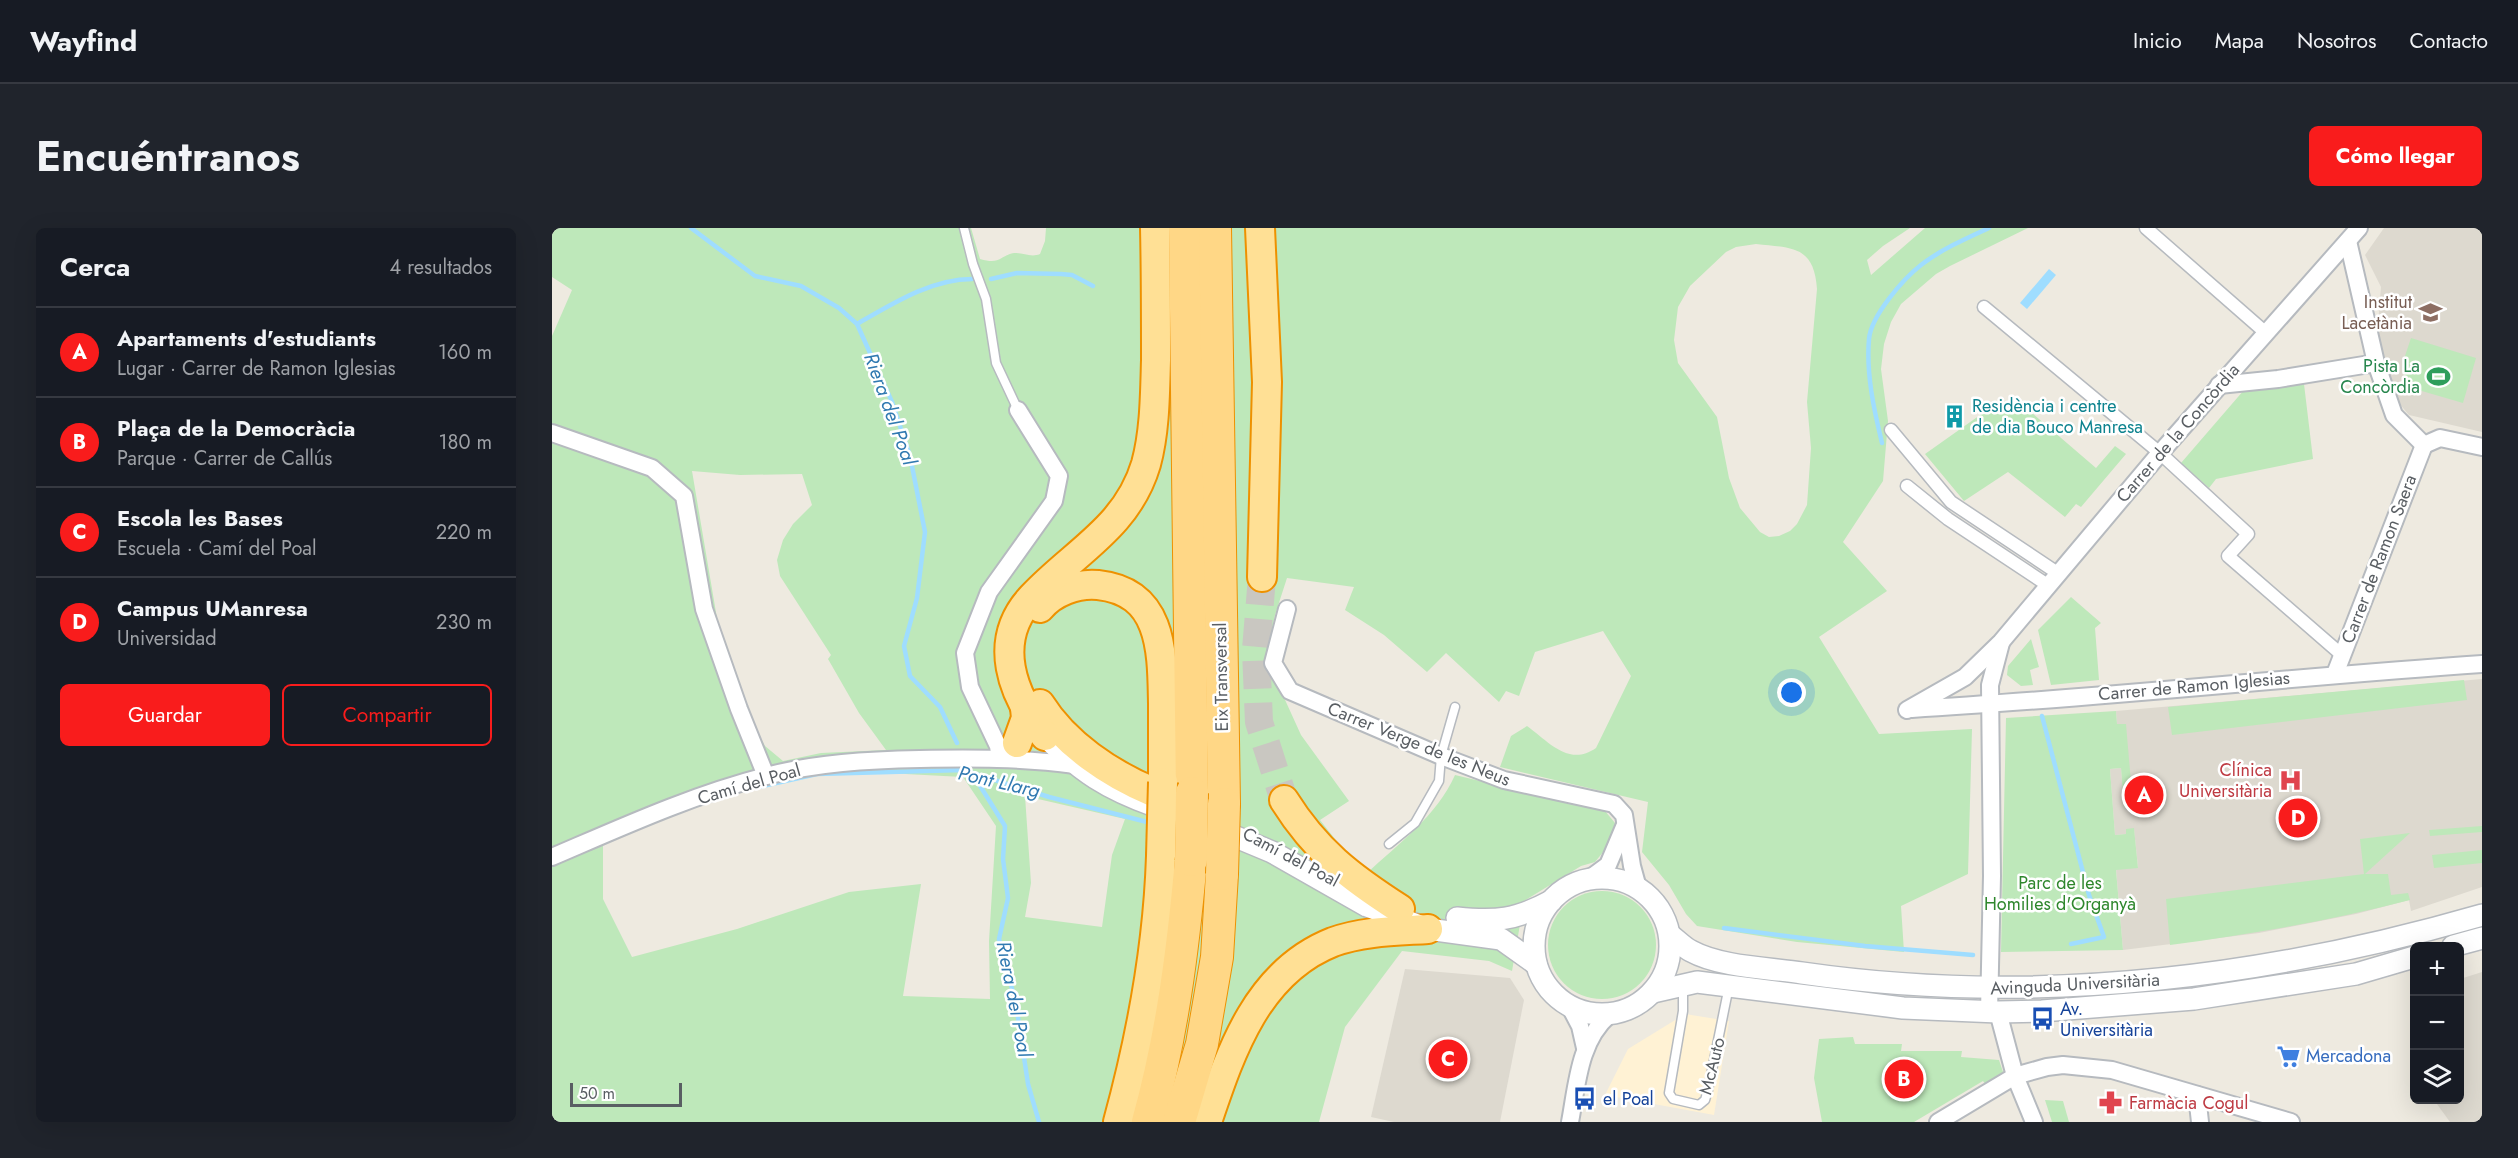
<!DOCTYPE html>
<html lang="es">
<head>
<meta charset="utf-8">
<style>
  body { margin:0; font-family:Jost,sans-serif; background:#20242c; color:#f1f3f6 }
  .controls { position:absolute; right:18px; bottom:18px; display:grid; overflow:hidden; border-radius:9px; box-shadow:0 6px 24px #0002 }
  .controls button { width:54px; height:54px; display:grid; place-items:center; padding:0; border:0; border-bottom:2px solid #363941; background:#171b24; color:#f1f3f6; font:30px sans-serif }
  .scale { position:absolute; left:18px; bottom:15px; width:112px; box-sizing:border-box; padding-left:6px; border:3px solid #595e63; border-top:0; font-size:16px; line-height:21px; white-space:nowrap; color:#595e63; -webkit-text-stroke:4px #fff; paint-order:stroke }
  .you { position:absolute; left:1240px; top:465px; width:21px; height:21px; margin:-15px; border:4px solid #fff; border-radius:50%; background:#1a73e8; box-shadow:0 0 0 9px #1a73e833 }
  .badge { display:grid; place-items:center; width:39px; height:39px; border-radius:50%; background:#f91c1c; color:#fff; font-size:20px; font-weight:700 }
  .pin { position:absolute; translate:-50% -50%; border:3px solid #fff; box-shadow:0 2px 6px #0006 }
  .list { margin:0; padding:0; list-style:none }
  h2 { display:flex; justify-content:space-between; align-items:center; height:78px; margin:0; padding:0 24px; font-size:26px }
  h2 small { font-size:20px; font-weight:400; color:#9ea1a6 }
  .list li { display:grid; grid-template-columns:39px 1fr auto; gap:18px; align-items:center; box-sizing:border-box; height:90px; padding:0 24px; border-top:2px solid #363941 }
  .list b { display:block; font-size:22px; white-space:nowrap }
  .list p { margin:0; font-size:20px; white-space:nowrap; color:#9ea1a6 }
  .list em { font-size:20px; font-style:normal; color:#9ea1a6 }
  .actions { display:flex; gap:12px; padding:18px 24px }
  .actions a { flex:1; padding:14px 0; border:2px solid #f91c1c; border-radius:9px; text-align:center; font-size:21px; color:#f91c1c }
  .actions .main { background:#f91c1c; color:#fff }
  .icon { flex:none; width:33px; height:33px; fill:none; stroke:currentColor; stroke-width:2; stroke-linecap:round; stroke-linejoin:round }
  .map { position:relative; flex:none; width:1930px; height:894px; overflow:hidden; border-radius:9px }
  header { display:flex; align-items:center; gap:36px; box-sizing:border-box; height:84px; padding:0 30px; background:#171b24; border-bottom:2px solid #363941 }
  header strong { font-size:28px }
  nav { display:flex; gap:33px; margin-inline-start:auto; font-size:21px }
  .intro { display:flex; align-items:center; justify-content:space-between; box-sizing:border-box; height:144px; padding:0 36px }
  h1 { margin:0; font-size:42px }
  .button { padding:15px 27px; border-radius:9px; background:#f91c1c; color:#fff; font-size:21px; font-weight:700 }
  main { display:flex; gap:36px; padding:0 36px }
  aside { flex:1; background:#171b24; border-radius:9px; box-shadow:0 6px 24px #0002 }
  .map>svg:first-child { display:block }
  .commercial { fill:#fff2d4 }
  .education { fill:#ddd9cf }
  .green { fill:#bee8ba; fill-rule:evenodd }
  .water { fill:#9fddff }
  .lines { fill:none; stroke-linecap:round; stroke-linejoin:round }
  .stream { stroke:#9fddff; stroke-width:4.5 }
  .trunk-tunnel { stroke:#c9c7c1; stroke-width:28; stroke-dasharray:28 14; stroke-linecap:butt }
  .service-casing { stroke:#b6babf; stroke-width:11 }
  .pedestrian-casing { stroke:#b6babf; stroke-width:15 }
  .minor-casing { stroke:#b6babf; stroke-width:20 }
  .tertiary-casing { stroke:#b6babf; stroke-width:24 }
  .trunk-casing { stroke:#ee9100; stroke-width:32 }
  .motorway-casing { stroke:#ee9100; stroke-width:34 }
  .service { stroke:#fff; stroke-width:8 }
  .pedestrian { stroke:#fff; stroke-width:12 }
  .minor { stroke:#fff; stroke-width:16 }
  .tertiary { stroke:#fff; stroke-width:21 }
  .trunk { stroke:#ffe095; stroke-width:28 }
  .motorway { stroke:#ffd786; stroke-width:32 }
  .trunk-bridge-casing { stroke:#ee9100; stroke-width:32; stroke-linecap:butt }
  .motorway-bridge-casing { stroke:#ee9100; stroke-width:34; stroke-linecap:butt }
  .trunk-bridge { stroke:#ffe095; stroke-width:28 }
  .motorway-bridge { stroke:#ffd786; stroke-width:32 }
  .labels { text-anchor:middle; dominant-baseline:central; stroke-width:5; stroke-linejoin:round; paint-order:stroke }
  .education-label { font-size:18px; fill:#785e54; stroke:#fff; text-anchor:end }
  .leisure-label { font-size:18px; fill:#27864d; stroke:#fff; text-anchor:end }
  .culture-label { font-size:18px; fill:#0d838f; stroke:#fff; text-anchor:start }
  .street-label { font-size:18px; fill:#595e63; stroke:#fff }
  .health-label { font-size:18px; fill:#be3a42; stroke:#fff; text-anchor:end }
  .park-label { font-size:18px; fill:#2f872d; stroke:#fff }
  .transit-label { font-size:18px; fill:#164399; stroke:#fff; text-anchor:start }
  .shop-label { font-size:18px; fill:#366cbe; stroke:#fff; text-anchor:start }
  .water-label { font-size:20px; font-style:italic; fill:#317ab1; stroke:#fff }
</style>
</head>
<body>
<header>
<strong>Wayfind</strong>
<nav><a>Inicio</a><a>Mapa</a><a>Nosotros</a><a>Contacto</a></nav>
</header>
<div class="intro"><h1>Encuéntranos</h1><a class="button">Cómo llegar</a></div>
<main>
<aside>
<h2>Cerca<small>4 resultados</small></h2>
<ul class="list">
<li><span class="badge">A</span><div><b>Apartaments d'estudiants</b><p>Lugar · Carrer de Ramon Iglesias</p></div><em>160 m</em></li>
<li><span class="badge">B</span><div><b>Plaça de la Democràcia</b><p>Parque · Carrer de Callús</p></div><em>180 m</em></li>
<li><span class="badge">C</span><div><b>Escola les Bases</b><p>Escuela · Camí del Poal</p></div><em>220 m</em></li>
<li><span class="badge">D</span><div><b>Campus UManresa</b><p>Universidad</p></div><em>230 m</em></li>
</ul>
<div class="actions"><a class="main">Guardar</a><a>Compartir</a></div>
</aside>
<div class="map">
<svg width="1930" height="894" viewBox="0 0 1930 894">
  <rect width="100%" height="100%" fill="#eeeae0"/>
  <path class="commercial" d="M1133,786l44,7 -15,94 -109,-20 23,-46z"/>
  <g class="education">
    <path d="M1832,0h98v204l-73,-17 -17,-20 -15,-58 4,-50 -16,-32z"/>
    <path d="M1930,451v208l-71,24 -2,-11 -53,14 -97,19 -136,17 -7,-81 22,-2 -4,-38 -7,5 -12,1 -5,-66 11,-1 3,38 1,-82 -8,1 -1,-14z"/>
    <path d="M853,741l105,9 14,22 -24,122h-106l-23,-5z"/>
    <path d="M1930,744v150h-32l-16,-22h26v-121z"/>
  </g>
  <g class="green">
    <path d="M0,0h419l9,31c21,6 19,-3 34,-6 10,-1 16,5 26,1l5,-13 1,-13h864l-27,18 -16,14 4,15 54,-47h103l-78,38 -14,8 -35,30 -10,18 -7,22 -3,25 7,52 -5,60 -40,61 44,49 -68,46 60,97 93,-5 -4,145 -67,32 3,46 -107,-10 -100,-16 -11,-12 -17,-29 -27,-33 6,-50 -148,-35 11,-31 16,-10c22,16 42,41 69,22l35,-72 -28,-45 -68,21 -16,44 -13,-5 -7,11 -53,-49 -19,19 -43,-37 -39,-25 9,-23 -67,-9 -12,37 -9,43 35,77 48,66 -29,19 30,38 16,16c32,-30 71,-58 89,-99l150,36 10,12 -7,23 -13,16 -14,4 -57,35 -12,70 -23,-10 -87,-10 -57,76 -26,95h-767v-786l20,-46 -20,-13zM1204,16c37,4 58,2 61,45l-10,113 4,46 -4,57 -10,19 -7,7 -11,5 -10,1 -9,-5 -20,-24 -11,-30 -12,-61 -39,-54 -4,-23 4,-33 12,-21 36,-34 10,-5zM140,243l48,4 62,-1 10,31 -19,19 -10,16 -6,20 3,16 51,79 -3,4 31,54 27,37 -65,3 -38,8 -18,-15 -11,-19 -34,-91zM334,545l77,4 33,49 -7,115 1,58 -87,-3 18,-112 -72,8 -112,37 -105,28 -29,-58v-56l132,-53 23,-2 59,-13zM473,568l100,23 -13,36 -10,72 -77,-10 6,-34z"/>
    <path d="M1859,110l65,20 -13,45 -55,-16 -6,-22z"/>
    <path d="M1752,156l9,75 -97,20 -7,9 -28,-25 63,-73z"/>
    <path d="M1473,179l71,61 19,-22 11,8 -45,53 -5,-3 -11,13 -57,-45 -44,29 -39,-47 65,-46z"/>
    <path d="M1519,369l30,26 -6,5 4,52 -48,5 -13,-55z"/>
    <path d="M1479,411l8,28 -9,3 3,15 -12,1 -14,-11 1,-9z"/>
    <path d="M1912,452l3,20 -295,35 -4,-28z"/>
    <path d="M1564,483l1,13h9l7,82 -9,1 -3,-39 -11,1 5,66 11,-1v-5l8,-1 4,40 -22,2 7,80 -122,2 5,-234z"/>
    <path d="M1930,598v6l-52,4 -1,-6z"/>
    <path d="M1858,605l-45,41h23l3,21 17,-2 2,7c-80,21 -159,34 -240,45l-4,-46 198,-25 -4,-35z"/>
    <path d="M1930,622v13l-48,5 -2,-13z"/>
    <circle cx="1050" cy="717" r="54"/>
    <path d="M1301,809l2,7h47l-1,7h61l-1,6 38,3 4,12 -17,13 -3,-4 -69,41h-92l-8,-44 5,-39z"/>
    <path d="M1493,872l18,1 6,21h-17z"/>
  </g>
  <path class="water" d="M1497,41l7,6 -29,34 -7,-6z"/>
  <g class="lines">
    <g class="stream">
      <path d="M139,0l64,48 46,10 38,22 18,16 35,78 18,54 15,76 -8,66 -13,48 6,30 30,31 17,36"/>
      <path d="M439,51l26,-6 44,1 11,1 21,11"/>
      <path d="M305,96c35,-20 74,-45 115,-45"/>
      <path d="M1330,215c-8,-33 -16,-69 -13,-104 2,-23 34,-60 52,-74 19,-15 46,-27 68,-37"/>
      <path d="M1490,488l47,179 15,42 -33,7"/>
      <path d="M422,548l31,50 -2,33 5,39 -9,41 17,65 12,80 11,38"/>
      <path d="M206,559l59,-13 146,-4 86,27 102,26"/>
      <path d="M1172,700l141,18 108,9"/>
    </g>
    <path class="trunk-tunnel" d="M710,349l-6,73 3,72 25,78"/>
    <defs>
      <g id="service">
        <path d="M412,0l9,36 13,35 10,64 22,47"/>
        <path d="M837,616l26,-21 24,-42 2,-25 14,-49"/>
        <path d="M1131,759v24l-14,82 4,6 26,6 6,-5 3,-10 21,-104"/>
      </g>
      <g id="pedestrian">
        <path d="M1594,0l120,105"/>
        <path d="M1432,79l176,146 88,81 -20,22 114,99"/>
        <path d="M1339,202l60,72 108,72"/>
        <path d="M1355,258l41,33 101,67"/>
      </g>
      <g id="minor">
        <path d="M1796,13l28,122 18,52 30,30"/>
        <path d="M1667,157l59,-6 98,-16"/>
        <path d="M0,205l100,35 32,28 20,113 35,100 27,67"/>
        <path d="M1872,217l16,-7 42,9"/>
        <path d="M735,381l-14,54 17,28 151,65 63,24 110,24 10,11 8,51 6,22"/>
        <path d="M1783,446l89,-229"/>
        <path d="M1360,481c190,-11 380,-32 570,-45"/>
        <path d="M1355,482l58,-33 36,-35 159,-189 199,-225"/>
        <path d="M448,531l-2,-13 -28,-59 -5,-34 24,-61 65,-91 5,-25 -41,-66"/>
        <path d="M0,629c70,-30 140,-62 214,-81 50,-13 102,-16 154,-17 52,-1 103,-1 155,6"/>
        <path d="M1037,651l19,-14 16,-38"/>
        <path d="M1018,779l10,19 5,22"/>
        <path d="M1437,784l3,-136 -2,-191 11,-42"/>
        <path d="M1446,784l17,64 19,46"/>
        <path d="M1645,867l3,27"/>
        <path d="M1018,894c7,-37 9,-81 39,-107"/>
        <path d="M1386,894l77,-46 32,-9 16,-2 49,5 179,52"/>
      </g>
      <g id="tertiary">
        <path d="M493,508c36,36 62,53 110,70"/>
        <path d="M660,599l60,25 95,54 61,23 73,10 35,25"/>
        <circle cx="1050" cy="718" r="68"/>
        <path d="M905,690c39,4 59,2 94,-17"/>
        <path d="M1118,707c7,5 13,12 21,16 29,16 78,17 111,22 228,33 459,6 680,-58"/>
        <path d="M1901,718l29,-8"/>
        <path d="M1101,764l44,-10 206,26 95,4 44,-1 152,-12 162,-25 58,-17"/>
      </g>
      <g id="trunk">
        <path d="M708,0l7,154 -5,195"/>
        <path d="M488,380c13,-16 37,-25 58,-23 66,7 64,69 65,119 0,26 0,52 0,78"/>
        <path d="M488,476c25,40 70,70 113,88"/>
        <path d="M493,508c-33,-41 -54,-95 -13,-139 42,-45 95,-69 114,-133 9,-33 9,-70 10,-104 0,-44 0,-88 -1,-132"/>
        <path d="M465,515l9,-25 -1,-10"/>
        <path d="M732,572c32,51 66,77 116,109"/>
        <path d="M566,894c24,-88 40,-174 43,-266"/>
        <path d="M655,894c24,-71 50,-150 126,-180 30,-11 64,-11 95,-13"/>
      </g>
      <g id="motorway">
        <path d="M633,0l7,565"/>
        <path d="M663,0l9,576"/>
        <path d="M596,894c24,-86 35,-173 43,-262"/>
        <path d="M627,894l23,-78 15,-87 5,-83"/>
      </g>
    </defs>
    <use href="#service" class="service-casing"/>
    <use href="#pedestrian" class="pedestrian-casing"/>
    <use href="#minor" class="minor-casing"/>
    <use href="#tertiary" class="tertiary-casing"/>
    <use href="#trunk" class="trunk-casing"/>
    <use href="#motorway" class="motorway-casing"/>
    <use href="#service" class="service"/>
    <use href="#pedestrian" class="pedestrian"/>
    <use href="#minor" class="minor"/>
    <use href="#tertiary" class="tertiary"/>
    <use href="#trunk" class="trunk"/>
    <use href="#motorway" class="motorway"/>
    <defs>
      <path id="trunk-bridge" d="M609,628l2,-74"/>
      <g id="motorway-bridge">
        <path d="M639,632l1,-67"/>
        <path d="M670,646l2,-70"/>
      </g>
    </defs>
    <use href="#trunk-bridge" class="trunk-bridge-casing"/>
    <use href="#motorway-bridge" class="motorway-bridge-casing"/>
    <use href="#trunk-bridge" class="trunk-bridge"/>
    <use href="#motorway-bridge" class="motorway-bridge"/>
  </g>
  <defs>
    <symbol id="school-bare" viewBox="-9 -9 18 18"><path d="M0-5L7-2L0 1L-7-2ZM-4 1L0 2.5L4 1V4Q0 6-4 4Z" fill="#8d6e63" stroke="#fff" stroke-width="2.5" paint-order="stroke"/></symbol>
    <symbol id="stadium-bare" viewBox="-9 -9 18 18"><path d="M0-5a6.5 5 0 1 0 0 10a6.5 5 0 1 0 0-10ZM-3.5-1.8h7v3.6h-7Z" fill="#2e9e5b" stroke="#fff" stroke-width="2.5" paint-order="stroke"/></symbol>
    <symbol id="building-bare" viewBox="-9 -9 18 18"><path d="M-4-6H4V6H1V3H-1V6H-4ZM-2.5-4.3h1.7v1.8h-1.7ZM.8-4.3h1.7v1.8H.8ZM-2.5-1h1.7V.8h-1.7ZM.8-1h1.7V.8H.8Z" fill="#0f9aa8" stroke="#fff" stroke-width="2.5" paint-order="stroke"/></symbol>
    <symbol id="hospital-bare" viewBox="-9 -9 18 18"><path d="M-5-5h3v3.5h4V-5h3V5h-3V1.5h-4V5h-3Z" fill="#e0444e" stroke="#fff" stroke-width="2.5" paint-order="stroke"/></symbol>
    <symbol id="bus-bare" viewBox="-9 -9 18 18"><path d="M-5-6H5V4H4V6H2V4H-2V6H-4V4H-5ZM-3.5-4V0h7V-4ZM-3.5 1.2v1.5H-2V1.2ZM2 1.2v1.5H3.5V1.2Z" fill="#1a4fb4" stroke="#fff" stroke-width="2.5" paint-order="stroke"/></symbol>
    <symbol id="supermarket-bare" viewBox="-9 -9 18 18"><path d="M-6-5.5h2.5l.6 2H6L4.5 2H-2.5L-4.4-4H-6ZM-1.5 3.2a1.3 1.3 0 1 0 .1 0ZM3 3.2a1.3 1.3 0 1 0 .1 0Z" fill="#3f7fe0" stroke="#fff" stroke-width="2.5" paint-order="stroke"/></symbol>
    <symbol id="pharmacy-bare" viewBox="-9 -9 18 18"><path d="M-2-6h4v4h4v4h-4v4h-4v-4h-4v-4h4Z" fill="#e0444e" stroke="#fff" stroke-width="2.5" paint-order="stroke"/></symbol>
  </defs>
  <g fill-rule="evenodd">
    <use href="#school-bare" x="1862" y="68" width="33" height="33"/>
    <use href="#stadium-bare" x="1870" y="132" width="33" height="33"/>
    <use href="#building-bare" x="1386" y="172" width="33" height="33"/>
    <use href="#hospital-bare" x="1722" y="536" width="33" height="33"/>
    <use href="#bus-bare" x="1474" y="774" width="33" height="33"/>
    <use href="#supermarket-bare" x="1720" y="812" width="33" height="33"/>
    <use href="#bus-bare" x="1016" y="854" width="33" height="33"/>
    <use href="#pharmacy-bare" x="1542" y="858" width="33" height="33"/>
  </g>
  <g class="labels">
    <g class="education-label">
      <text x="1860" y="74">Institut<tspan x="1860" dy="21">Lacetània</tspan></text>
    </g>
    <g class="leisure-label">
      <text x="1868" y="138">Pista La<tspan x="1868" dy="21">Concòrdia</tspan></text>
    </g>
    <g class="culture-label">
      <text x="1420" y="178">Residència i centre<tspan x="1420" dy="21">de dia Bouco Manresa</tspan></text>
    </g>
    <g class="street-label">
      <text transform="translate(1626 205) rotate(-49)">Carrer de la Concòrdia</text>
      <text transform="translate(1827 331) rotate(-69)">Carrer de Ramon Saera</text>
      <text transform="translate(669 449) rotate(-91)">Eix Transversal</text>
      <text transform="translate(1642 458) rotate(-5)">Carrer de Ramon Iglesias</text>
      <text transform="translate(867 516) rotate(22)">Carrer Verge de les Neus</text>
      <text transform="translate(197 556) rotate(-16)">Camí del Poal</text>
      <text transform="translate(739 629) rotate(28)">Camí del Poal</text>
      <text transform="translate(1523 756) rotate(-3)">Avinguda Universitària</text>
      <text transform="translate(1160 838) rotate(-76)">McAuto</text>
    </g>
    <g class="health-label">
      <text x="1720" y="542">Clínica<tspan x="1720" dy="21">Universitària</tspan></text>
      <text x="1577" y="875" text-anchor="start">Farmàcia Cogul</text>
    </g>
    <g class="park-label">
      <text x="1508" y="655">Parc de les<tspan x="1508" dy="21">Homilies d'Organyà</tspan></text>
    </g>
    <g class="transit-label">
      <text x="1508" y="781">Av.<tspan x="1508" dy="21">Universitària</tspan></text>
      <text x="1051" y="871">el Poal</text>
    </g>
    <g class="shop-label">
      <text x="1754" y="828">Mercadona</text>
    </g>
    <g class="water-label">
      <text transform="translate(338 181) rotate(70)">Riera del Poal</text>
      <text transform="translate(447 554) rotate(13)">Pont Llarg</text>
      <text transform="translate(462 771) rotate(79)">Riera del Poal</text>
    </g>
  </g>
</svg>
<div class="controls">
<button>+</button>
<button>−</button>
<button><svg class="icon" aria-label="layers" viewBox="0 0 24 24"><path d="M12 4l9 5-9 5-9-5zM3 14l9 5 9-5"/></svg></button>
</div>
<div class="scale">50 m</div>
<div class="you"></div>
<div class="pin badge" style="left:1592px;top:567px">A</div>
<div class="pin badge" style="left:1352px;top:851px">B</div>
<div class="pin badge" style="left:896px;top:831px">C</div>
<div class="pin badge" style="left:1746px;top:590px">D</div>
</div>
</main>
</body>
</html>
